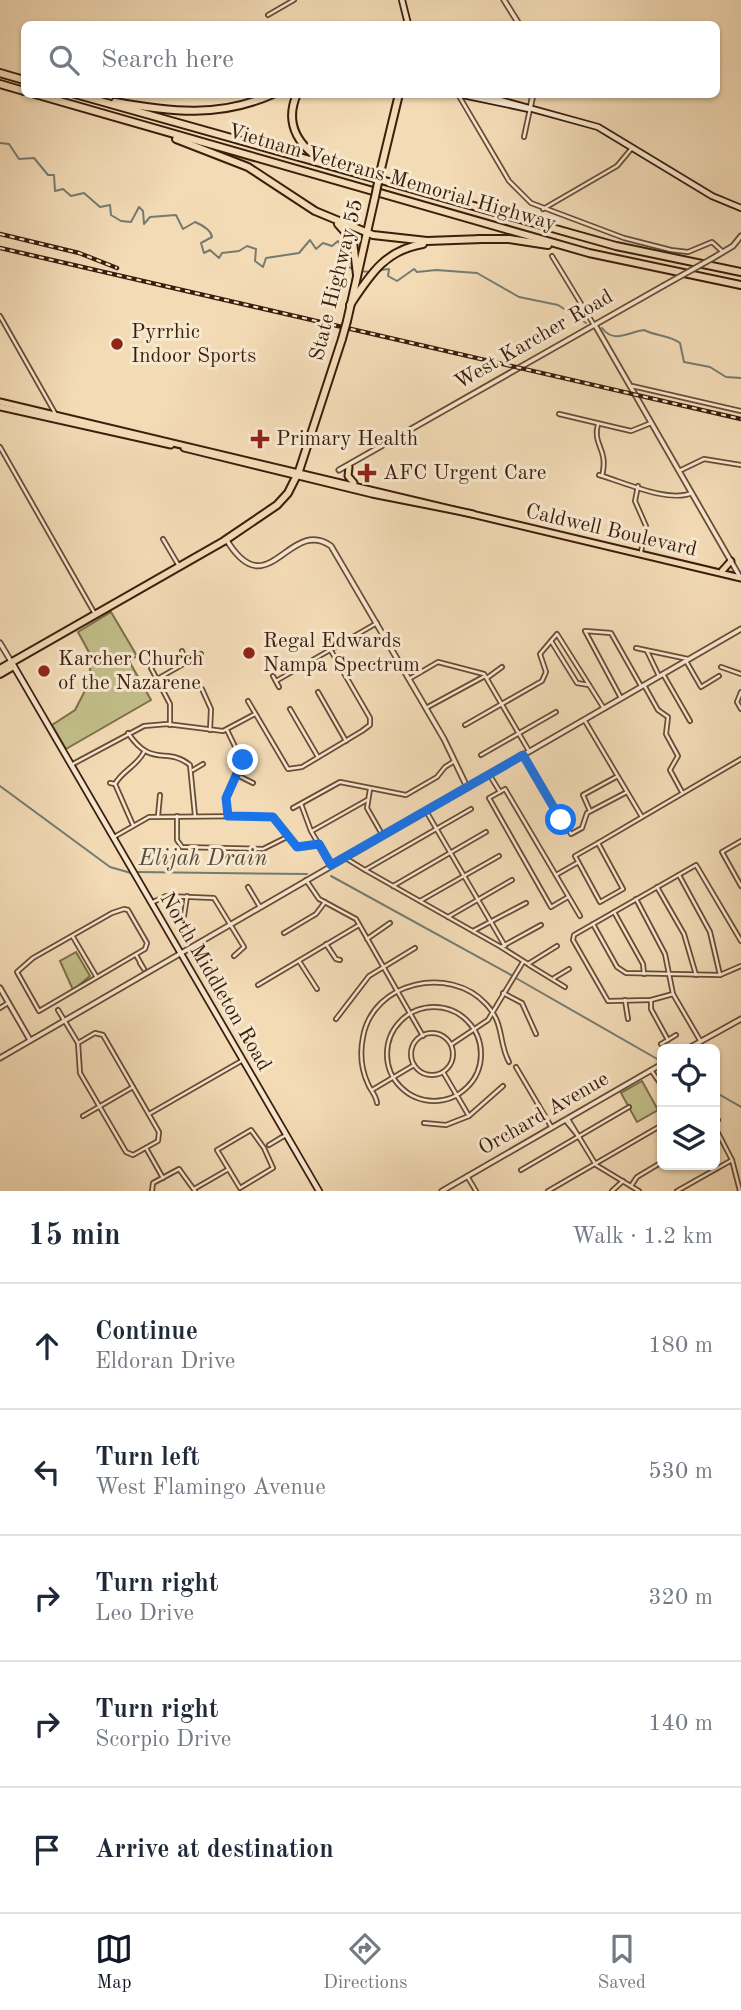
<!DOCTYPE html>
<html lang="en">
<head>
<meta charset="utf-8">
<style>
  body { margin:0; font-family:"Old Standard TT",serif; background:#f6f6f7; color:#1f2937 }
  .controls { position:absolute; right:21px; bottom:21px; display:grid; overflow:hidden; border-radius:10px; box-shadow:0 2px 5px #0004 }
  .controls button { width:63px; height:63px; display:grid; place-items:center; padding:0; border:0; border-bottom:2px solid #e0e1e3; background:#fff; color:#1f2937; font:35px sans-serif }
  .stop { position:absolute; width:21px; height:21px; margin:-16px; border:5px solid #1a73e8; border-radius:50%; background:#fff }
  .stop.end { background:#1a73e8; border-color:#fff; box-shadow:0 2px 7px #0008 }
  .list { margin:0; padding:0; list-style:none }
  h2 { display:flex; justify-content:space-between; align-items:center; height:91px; margin:0; padding:0 28px; font-size:30px }
  h2 small { font-size:23px; font-weight:400; color:#747a83 }
  .list li { display:grid; grid-template-columns:46px 1fr auto; gap:21px; align-items:center; box-sizing:border-box; height:126px; padding:0 28px; border-top:2px solid #e0e1e3 }
  .list b { display:block; font-size:26px; white-space:nowrap }
  .list p { margin:0; font-size:23px; white-space:nowrap; color:#747a83 }
  .list em { font-size:23px; font-style:normal; color:#747a83 }
  .icon { flex:none; width:38px; height:38px; fill:none; stroke:currentColor; stroke-width:2; stroke-linecap:round; stroke-linejoin:round }
  .map { position:relative; flex:none; width:741px; height:1191px; overflow:hidden }
  .search { position:absolute; background:#fff; box-shadow:0 2px 5px #0004; left:21px; right:21px; top:21px; height:77px; display:flex; align-items:center; gap:18px; box-sizing:border-box; padding:0 24px; border-radius:10px; color:#747a83; font-size:26px }
  .sheet { height:721px; background:#fff }
  nav { display:flex; justify-content:space-around; align-items:center; box-sizing:border-box; height:98px; border-top:2px solid #e0e1e3; background:#fff; font-size:19px; color:#747a83 }
  nav a { display:grid; justify-items:center; gap:4px }
  nav .on { color:#111827 }
  .map>svg:first-child { display:block }
  .green { fill:#c2be89; stroke:#7e6e4a; stroke-width:2 }
  .lines { fill:none; stroke-linecap:round; stroke-linejoin:round }
  .stream { stroke:#757b71; stroke-width:2 }
  .minor-casing { stroke:#694c36; stroke-width:6 }
  .tertiary-casing { stroke:#694c36; stroke-width:7 }
  .secondary-casing { stroke:#3b1d0c; stroke-width:8 }
  .primary-casing { stroke:#3b1d0c; stroke-width:9 }
  .trunk-casing { stroke:#3b1d0c; stroke-width:10 }
  .motorway-casing { stroke:#3b1d0c; stroke-width:10 }
  .minor { stroke:#f7e8d0; stroke-width:2.5 }
  .tertiary { stroke:#f7e8d0; stroke-width:3.5 }
  .secondary { stroke:#f7e8d0; stroke-width:4.5 }
  .primary { stroke:#f3dbb6; stroke-width:5 }
  .trunk { stroke:#f3dbb6; stroke-width:6 }
  .motorway { stroke:#f3dbb6; stroke-width:6 }
  .rail-casing { stroke:#3b1d0c; stroke-width:4.5 }
  .rail { stroke:#f7e8d0; stroke-width:2; stroke-dasharray:5; stroke-linecap:butt }
  .tertiary-bridge-casing { stroke:#694c36; stroke-width:7; stroke-linecap:butt }
  .trunk-bridge-casing { stroke:#3b1d0c; stroke-width:10; stroke-linecap:butt }
  .tertiary-bridge { stroke:#f7e8d0; stroke-width:3.5 }
  .trunk-bridge { stroke:#f3dbb6; stroke-width:6 }
  .route { stroke:#1a73e8; stroke-width:9 }
  .poi-dot { fill:#8f2418; stroke:#f7e8d0; stroke-width:2.5 }
  .labels { text-anchor:middle; dominant-baseline:central; stroke-width:6; stroke-linejoin:round; paint-order:stroke }
  .street-label { font-size:21px; fill:#3b1d0c; stroke:#f7e8d0 }
  .poi-label { font-size:21px; fill:#3b1d0c; stroke:#f7e8d0; text-anchor:start }
  .water-label { font-size:23px; font-style:italic; fill:#584c3e; stroke:#f7e8d0 }
</style>
</head>
<body>
<div class="map">
<svg width="741" height="1191" viewBox="0 0 741 1191">
  <rect width="100%" height="100%" fill="#f3dbb6"/>
  <filter id="stains"><feTurbulence type="fractalNoise" baseFrequency=".00286" numOctaves="4"/><feColorMatrix values="0 0 0 0 .2 0 0 0 0 .09 0 0 0 0 .02 0 0 0 .5 -.17"/></filter>
  <radialGradient id="worn" r=".72"><stop offset=".6" stop-color="#630" stop-opacity="0"/><stop offset="1" stop-color="#630" stop-opacity=".3"/></radialGradient>
  <g class="green">
    <path d="M111,612l26,44 -8,5 22,39 -85,49 -14,-24 23,-15 14,-27 2,-27 -13,-24z"/>
    <path d="M76,952l14,24 -17,14 -13,-29z"/>
    <path d="M642,1081l16,29 -21,12 -16,-29z"/>
  </g>
  <g class="lines">
    <g class="stream">
      <path d="M0,143l9,1 10,15 15,-1 14,17h6l1,16 8,-2 8,7 13,-3 16,14 10,-2 1,10 10,6 10,1 8,-15 4,4 1,13 6,-7 26,-2 7,14 12,-7c7,3 16,8 17,15l-11,6 3,10 6,-3 9,8 3,-5 17,-2 8,-5 9,3 -1,12 8,6 3,-9 33,-5 11,-13 6,9 7,-6 9,3 6,-5 8,16 -2,7 10,6"/>
      <path d="M380,270l9,-1 -1,7 9,5 17,-12 3,3 19,-2 41,3 42,24 39,8 28,18"/>
      <path d="M359,271l12,1"/>
      <path d="M602,328c12,16 26,4 42,2 11,6 26,5 36,13l4,19 26,5 16,10 15,1"/>
      <path d="M0,786l110,81 21,6"/>
      <path d="M137,872l170,2"/>
      <path d="M331,876l180,99"/>
      <path d="M514,977l145,83"/>
      <path d="M715,1092l26,15"/>
    </g>
    <defs>
      <g id="minor">
        <path d="M268,15l26,-15"/>
        <path d="M459,96l50,85 22,22 93,35 47,12 17,2 24,-10 11,10"/>
        <path d="M524,137l6,-28"/>
        <path d="M543,209l74,-43 15,-18"/>
        <path d="M552,256l42,69"/>
        <path d="M0,316l55,97"/>
        <path d="M632,386l109,25"/>
        <path d="M559,414l72,17 20,-8"/>
        <path d="M598,424c-6,22 11,24 4,52"/>
        <path d="M0,447l95,167"/>
        <path d="M679,471l25,-12 37,6"/>
        <path d="M599,475c25,7 68,28 93,18"/>
        <path d="M638,486l-3,15 11,25 -5,26"/>
        <path d="M163,539l16,27"/>
        <path d="M551,641l26,42 12,2"/>
        <path d="M636,648l52,11"/>
        <path d="M182,651l4,10"/>
        <path d="M647,651l12,25"/>
        <path d="M686,661l15,26 18,-11"/>
        <path d="M721,667l20,7"/>
        <path d="M151,668l19,36v21"/>
        <path d="M663,674l27,47"/>
        <path d="M273,676l6,11"/>
        <path d="M159,678l42,-24"/>
        <path d="M487,678l15,-11"/>
        <path d="M409,679l29,-17 46,12 45,77"/>
        <path d="M276,681l101,-58"/>
        <path d="M644,685l14,25 10,7 -2,17 12,22 -8,14 12,22"/>
        <path d="M202,689l9,20 -1,21"/>
        <path d="M318,692l28,49"/>
        <path d="M741,692l-4,10 4,7"/>
        <path d="M621,698l-36,-67 26,2 30,53"/>
        <path d="M248,701l40,68 14,-2 60,-36 8,-6v-7l-40,-69"/>
        <path d="M426,708l59,-32"/>
        <path d="M290,709l28,48"/>
        <path d="M585,721l57,96"/>
        <path d="M465,725l77,-44 4,-9 -6,-18 17,-20 46,73"/>
        <path d="M227,730l16,33 -17,35 2,18"/>
        <path d="M128,733c24,36 39,13 62,32l5,51"/>
        <path d="M481,755l75,-43"/>
        <path d="M522,755l49,79 11,-6 5,-15 40,-21"/>
        <path d="M71,765l73,-39 23,-2 56,7 32,-17"/>
        <path d="M193,770l10,-6"/>
        <path d="M489,774l11,18"/>
        <path d="M237,775l16,8"/>
        <path d="M110,783l5,1c7,-13 22,-18 29,-32"/>
        <path d="M115,784l18,41"/>
        <path d="M370,789l-3,19 16,28"/>
        <path d="M301,804l10,27 20,34"/>
        <path d="M293,808l47,-26 66,13 31,-18 8,-10 8,-5"/>
        <path d="M426,811l79,135"/>
        <path d="M590,811l-7,-16 33,-18"/>
        <path d="M158,816l2,-21"/>
        <path d="M177,816v24l5,7 81,2 26,-13"/>
        <path d="M312,831l55,-31"/>
        <path d="M114,837l35,-20 120,-1 7,3 21,28 22,-3"/>
        <path d="M741,841l-19,11 19,34"/>
        <path d="M598,843l143,-84"/>
        <path d="M598,843l25,46 -23,13 -25,-46z"/>
        <path d="M347,859l18,11 106,-61"/>
        <path d="M365,870l136,77 40,-22"/>
        <path d="M556,875l21,-12"/>
        <path d="M679,875l31,57 10,43"/>
        <path d="M306,880l13,19 37,20 67,117"/>
        <path d="M393,886l93,-54"/>
        <path d="M248,887l12,20"/>
        <path d="M657,887l27,47 12,41"/>
        <path d="M568,897l-17,10 -62,-109 16,-9 75,127"/>
        <path d="M636,899l29,55 8,40 28,48"/>
        <path d="M420,901l79,-45"/>
        <path d="M151,903l15,-7 48,2 30,49 -10,9"/>
        <path d="M124,909l4,1 19,33 -2,6 -106,62 -22,-39 16,-14 79,-45z"/>
        <path d="M614,912l29,52 1,10"/>
        <path d="M184,916l3,-20"/>
        <path d="M448,917l64,-37"/>
        <path d="M593,924l24,43 9,6 94,2 21,-9"/>
        <path d="M473,931l53,-28"/>
        <path d="M284,933l32,-19 9,-12"/>
        <path d="M73,937l23,39"/>
        <path d="M367,939l23,-16"/>
        <path d="M326,944l10,15 4,1"/>
        <path d="M501,947l27,17 29,-18"/>
        <path d="M136,955l8,14 -4,-6"/>
        <path d="M299,961l18,28"/>
        <path d="M529,965l36,22"/>
        <path d="M554,978l15,-9"/>
        <path d="M258,985l101,-60"/>
        <path d="M503,993l19,10 14,31"/>
        <path d="M673,994l-22,6 -43,1 -35,-61 1,-5 122,-70 45,76"/>
        <path d="M625,1000l3,19"/>
        <path d="M651,1000v9l17,31"/>
        <circle cx="434" cy="1054" r="47"/>
        <path d="M0,1008l8,-5"/>
        <path d="M63,1018l-5,-8 20,33 2,30 46,79 7,3 25,-14 1,-9 -56,-97 -8,-2 -17,10"/>
        <path d="M336,1019l33,-43 46,-28"/>
        <circle cx="432" cy="1054" r="21"/>
        <path d="M452,1044l36,-24 35,-58"/>
        <path d="M661,1044l15,-9"/>
        <path d="M516,1067l36,61"/>
        <path d="M651,1070l11,16"/>
        <path d="M443,1072l26,44"/>
        <path d="M372,1090l42,-25"/>
        <path d="M377,1103c-1,-8 -6,-12 -9,-19 -7,-15 -8,-32 -5,-47 10,-56 87,-72 123,-33 19,20 12,38 23,58"/>
        <path d="M149,1114l94,-54"/>
        <path d="M83,1116l50,-29"/>
        <path d="M568,1119l28,46 43,26"/>
        <path d="M566,1121l13,16"/>
        <path d="M715,1122l3,-2"/>
        <path d="M424,1123l22,2 23,-9 34,-30"/>
        <path d="M715,1127l17,33 8,31"/>
        <path d="M251,1130l13,18 9,20 -33,20 -23,-38z"/>
        <path d="M282,1137l-13,8 17,-10"/>
        <path d="M146,1148l17,30"/>
        <path d="M521,1170l108,-63"/>
        <path d="M467,1176l9,15"/>
        <path d="M631,1186l6,-9 25,-15"/>
        <path d="M194,1189l33,-19"/>
        <path d="M152,1191l1,-8 26,-14 16,22"/>
        <path d="M548,1191l114,-66"/>
        <path d="M612,1191l11,-10"/>
        <path d="M677,1191l55,-31"/>
      </g>
      <g id="tertiary">
        <path d="M504,0l15,24"/>
        <path d="M530,109l3,-15"/>
        <path d="M713,258l20,-12 8,-10"/>
        <path d="M595,325l145,252"/>
        <path d="M339,470l324,-184"/>
        <path d="M226,539c42,70 63,-23 105,7l113,193 23,48"/>
        <path d="M0,643l12,20"/>
        <path d="M0,988l30,52"/>
        <path d="M687,1049l54,-30"/>
        <path d="M0,1058l741,-429"/>
        <path d="M442,1191l220,-127"/>
      </g>
      <g id="secondary">
        <path d="M402,0l6,24"/>
        <path d="M458,94l71,15"/>
        <path d="M478,94l120,33 114,69 29,12"/>
        <path d="M12,663l307,528"/>
      </g>
      <g id="primary">
        <path d="M0,402l741,176"/>
        <path d="M0,407l171,38"/>
        <path d="M184,448l188,46 101,20"/>
        <path d="M349,467l-1,9 6,7"/>
        <path d="M722,571l9,-10"/>
      </g>
      <g id="trunk">
        <path d="M380,173l19,-79"/>
        <path d="M347,321l28,-124"/>
        <path d="M0,669l224,-128 53,-36 11,-12 11,-22 43,-132"/>
        <path d="M0,674l12,-7"/>
      </g>
      <g id="motorway">
        <path d="M0,73l24,7"/>
        <path d="M0,84l24,7"/>
        <path d="M35,94l554,159 152,32"/>
        <path d="M75,94l541,152 125,26"/>
        <path d="M297,94c-14,32 4,55 31,70"/>
        <path d="M115,102c55,10 105,16 158,-8"/>
        <path d="M176,139l72,28 67,44 58,24 54,6 55,-2"/>
        <path d="M338,224l15,17 4,34"/>
        <path d="M479,239h30l39,6"/>
        <path d="M350,305c20,-30 35,-55 73,-61"/>
      </g>
    </defs>
    <use href="#minor" class="minor-casing"/>
    <use href="#tertiary" class="tertiary-casing"/>
    <use href="#secondary" class="secondary-casing"/>
    <use href="#primary" class="primary-casing"/>
    <use href="#trunk" class="trunk-casing"/>
    <use href="#motorway" class="motorway-casing"/>
    <use href="#minor" class="minor"/>
    <use href="#tertiary" class="tertiary"/>
    <use href="#secondary" class="secondary"/>
    <use href="#primary" class="primary"/>
    <use href="#trunk" class="trunk"/>
    <use href="#motorway" class="motorway"/>
    <defs>
      <g id="rail">
        <path d="M0,234l79,19 38,15"/>
        <path d="M0,248l741,171"/>
      </g>
    </defs>
    <use href="#rail" class="rail-casing"/>
    <use href="#rail" class="rail"/>
    <defs>
      <path id="tertiary-bridge" d="M663,286l50,-28"/>
      <g id="trunk-bridge">
        <path d="M375,197l5,-24"/>
        <path d="M342,339l5,-18"/>
      </g>
    </defs>
    <use href="#tertiary-bridge" class="tertiary-bridge-casing"/>
    <use href="#trunk-bridge" class="trunk-bridge-casing"/>
    <use href="#tertiary-bridge" class="tertiary-bridge"/>
    <use href="#trunk-bridge" class="trunk-bridge"/>
  </g>
  <g class="lines">
    <path class="route" d="M243,760l-17,38 2,18 45,1 24,30 22,-3 12,21 192,-110 38,65"/>
  </g>
  <g class="poi-dot">
    <circle cx="117" cy="344" r="7"/>
    <path d="M256.5 428.5h7v7h7v7h-7v7h-7v-7h-7v-7h7z"/>
    <path d="M363.5 462.5h7v7h7v7h-7v7h-7v-7h-7v-7h7z"/>
    <circle cx="249" cy="653" r="7"/>
    <circle cx="44" cy="671" r="7"/>
  </g>
  <g class="labels">
    <g class="street-label">
      <text transform="translate(392 178) rotate(16)">Vietnam Veterans Memorial Highway</text>
      <text transform="translate(337 280) rotate(-76)">State Highway 55</text>
      <text transform="translate(534 340) rotate(-30)">West Karcher Road</text>
      <text transform="translate(611 531) rotate(13)">Caldwell Boulevard</text>
      <text transform="translate(215 982) rotate(60)">North Middleton Road</text>
      <text transform="translate(544 1114) rotate(-30)">Orchard Avenue</text>
    </g>
    <g class="poi-label">
      <text x="131" y="332">Pyrrhic<tspan x="131" dy="24">Indoor Sports</tspan></text>
      <text x="276" y="439">Primary Health</text>
      <text x="383" y="473">AFC Urgent Care</text>
      <text x="263" y="641">Regal Edwards<tspan x="263" dy="24">Nampa Spectrum</tspan></text>
      <text x="58" y="659">Karcher Church<tspan x="58" dy="24">of the Nazarene</tspan></text>
    </g>
    <g class="water-label">
      <text x="203" y="858">Elijah Drain</text>
    </g>
  </g>
  <rect width="100%" height="100%" filter="url(#stains)"/>
  <rect width="100%" height="100%" fill="url(#worn)"/>
</svg>
<div class="controls">
<button><svg class="icon" aria-label="locate" viewBox="0 0 24 24"><circle cx="12" cy="12" r="6"/><path d="M12 2v4M12 18v4M2 12h4M18 12h4"/></svg></button>
<button><svg class="icon" aria-label="layers" viewBox="0 0 24 24"><path d="M12 4l9 5-9 5-9-5zM3 14l9 5 9-5"/></svg></button>
</div>
<div class="stop" style="left:561px;top:820px"></div>
<div class="stop end" style="left:243px;top:760px"></div>
<div class="search"><svg class="icon" aria-label="search" viewBox="0 0 24 24"><circle cx="10" cy="10" r="6"/><path d="M15 15l6 6"/></svg>Search here</div>
</div>
<section class="sheet">
<h2>15 min<small>Walk · 1.2 km</small></h2>
<ul class="list">
<li><svg class="icon" aria-label="ahead" viewBox="0 0 24 24"><path d="M12 20V5M6 11l6-6 6 6"/></svg><div><b>Continue</b><p>Eldoran Drive</p></div><em>180 m</em></li>
<li><svg class="icon" aria-label="left" viewBox="0 0 24 24"><path d="M17 20v-9H6M10 6l-5 5 5 5"/></svg><div><b>Turn left</b><p>West Flamingo Avenue</p></div><em>530 m</em></li>
<li><svg class="icon" aria-label="right" viewBox="0 0 24 24"><path d="M7 20v-9h11M14 6l5 5-5 5"/></svg><div><b>Turn right</b><p>Leo Drive</p></div><em>320 m</em></li>
<li><svg class="icon" aria-label="right" viewBox="0 0 24 24"><path d="M7 20v-9h11M14 6l5 5-5 5"/></svg><div><b>Turn right</b><p>Scorpio Drive</p></div><em>140 m</em></li>
<li><svg class="icon" aria-label="arrive" viewBox="0 0 24 24"><path d="M6 21V4h12l-3 4 3 4H6"/></svg><div><b>Arrive at destination</b></div></li>
</ul>
</section>
<nav>
<a class="on"><svg class="icon" aria-label="map" viewBox="0 0 24 24"><path d="M3 6l6-2 6 2 6-2v14l-6 2-6-2-6 2zM9 4v14M15 6v14"/></svg>Map</a>
<a><svg class="icon" aria-label="directions" viewBox="0 0 24 24"><path d="M12 3l9 9-9 9-9-9zM9 14v-3h6M13 9l2 2-2 2"/></svg>Directions</a>
<a><svg class="icon" aria-label="saved" viewBox="0 0 24 24"><path d="M7 4h10v16l-5-4-5 4z"/></svg>Saved</a>
</nav>
</body>
</html>
